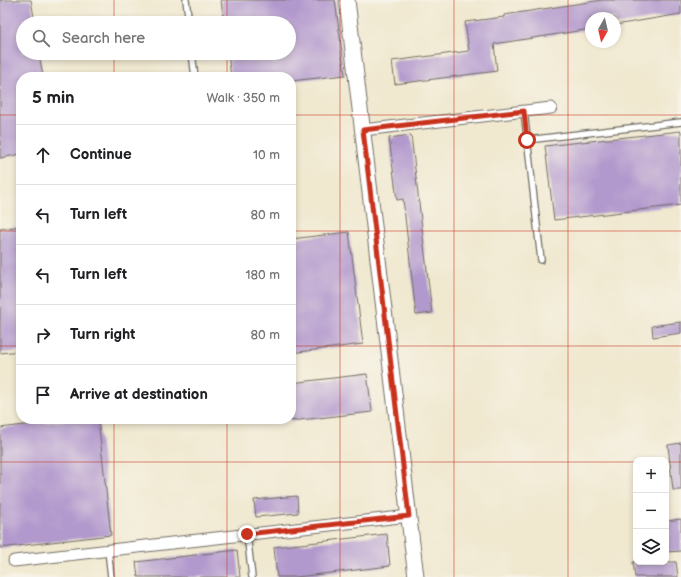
<!DOCTYPE html>
<html lang="en">
<head>
<meta charset="utf-8">
<style>
  body { margin:0; font-family:"Balsamiq Sans",sans-serif; background:#f2f2f2; color:#202124 }
  .controls { position:absolute; right:12px; bottom:12px; display:grid; overflow:hidden; border-radius:8px; box-shadow:0 2px 6px #0003 }
  .controls button { width:36px; height:36px; display:grid; place-items:center; padding:0; border:0; border-bottom:1px solid #e0e0e0; background:#fff; color:#202124; font:20px sans-serif }
  .compass { position:absolute; left:585px; top:12px; width:36px; height:36px; border-radius:50%; background:#fff; box-shadow:0 2px 6px #0003; rotate:188deg }
  .stop { position:absolute; width:12px; height:12px; margin:-9px; border:3px solid #c8321e; border-radius:50%; background:#fff }
  .stop.end { background:#c8321e; border-color:#fff; box-shadow:0 1px 4px #0008 }
  .list { margin:0; padding:0; list-style:none }
  h2 { display:flex; justify-content:space-between; align-items:center; height:52px; margin:0; padding:0 16px; font-size:17px }
  h2 small { font-size:13px; font-weight:400; color:#757577 }
  .list li { display:grid; grid-template-columns:26px 1fr auto; gap:12px; align-items:center; box-sizing:border-box; height:60px; padding:0 16px; border-top:1px solid #e0e0e0 }
  .list b { display:block; font-size:15px; white-space:nowrap }
  .list em { font-size:13px; font-style:normal; color:#757577 }
  .icon { flex:none; width:22px; height:22px; fill:none; stroke:currentColor; stroke-width:2; stroke-linecap:round; stroke-linejoin:round }
  .map { position:relative; flex:none; width:681px; height:577px; overflow:hidden }
  .search { position:absolute; background:#fff; box-shadow:0 2px 6px #0003; left:16px; top:16px; width:280px; height:44px; display:flex; align-items:center; gap:10px; box-sizing:border-box; padding:0 14px; border-radius:22px; color:#757577; font-size:15px }
  .panel { position:absolute; background:#fff; box-shadow:0 2px 6px #0003; left:16px; top:72px; width:280px; height:352px; border-radius:16px }
  .map>svg:first-child { display:block }
  .building { fill:#b299cd }
  .lines { fill:none; stroke-linecap:round; stroke-linejoin:round }
  .lane-casing { stroke:#706d64; stroke-width:8 }
  .street-casing { stroke:#706d64; stroke-width:13 }
  .secondary-casing { stroke:#706d64; stroke-width:17 }
  .lane { stroke:#fff; stroke-width:5.5 }
  .street { stroke:#fff; stroke-width:11 }
  .secondary { stroke:#fff; stroke-width:15 }
  .route { stroke:#c8321e; stroke-width:5 }
  .grid { fill:none; stroke:#c8321e; stroke-width:1; stroke-opacity:0.55 }
</style>
</head>
<body>
<div class="map">
<svg width="681" height="577" viewBox="0 0 681 577">
  <rect width="100%" height="100%" fill="#f7f3e8"/>
  <filter id="ink" filterUnits="userSpaceOnUse"><feTurbulence type="fractalNoise" baseFrequency=".025" numOctaves="2"/><feDisplacementMap in="SourceGraphic" scale="8" xChannelSelector="R" yChannelSelector="G"/><feConvolveMatrix kernelMatrix="1 2 1 2 8 2 1 2 1" color-interpolation-filters="sRGB"/></filter>
  <filter id="wash" filterUnits="userSpaceOnUse"><feTurbulence type="fractalNoise" baseFrequency=".012" numOctaves="4" result="noise"/><feDisplacementMap in="SourceGraphic" scale="16" xChannelSelector="R" yChannelSelector="G"/><feGaussianBlur stdDeviation="0.9" result="paint"/><feColorMatrix in="noise" values="0 0 0 0 0 0 0 0 0 0 0 0 0 0 0 0 0 1.4 0 .05"/><feComposite in="paint" operator="in"/></filter>
  <g filter="url(#wash)">
    <rect width="100%" height="100%" fill="#f0e8cf"/>
    <g id="blocks">
      <g class="building">
        <path d="M0,0h31l4,23h-12v30h16l4,24h-22v77l-21,4z"/>
        <path d="M221,0h114l10,75 -54,6v-4h-60l-3,-24h61v-30h-65z"/>
        <path d="M602,0h79v14l-66,11v-7h-24v11l-97,15 3,27 -102,13 -3,-23 77,-10 -4,-29 39,-5v-2z"/>
        <path d="M681,131v74l-127,15 -9,-74z"/>
        <path d="M411,135l21,178 -16,2 -13,-116 -6,1 -8,-62z"/>
        <path d="M21,226v125l-21,2v-124z"/>
        <path d="M349,232l14,112 -72,9v-114z"/>
        <path d="M681,322v11l-28,4 -1,-11z"/>
        <path d="M367,374l5,38 -81,9v-38z"/>
        <path d="M75,419h23l13,116 -111,13v-120z"/>
        <path d="M681,443v47h-8l-5,-45z"/>
        <path d="M297,496l1,17 -42,4 -2,-17z"/>
        <path d="M681,519v32l-15,1v-31z"/>
        <path d="M387,534l3,32 -94,11h-19l-3,-30z"/>
        <path d="M237,550l3,27h-102l-2,-15z"/>
        <path d="M633,562h43l2,15h-43z"/>
      </g>
    </g>
  </g>
  <g filter="url(#ink)">
    <use href="#blocks" fill-opacity="0" stroke="#706d64" stroke-width="1"/>
    <g class="lines">
      <defs>
        <g id="lane">
          <path d="M186,0l3,23"/>
          <path d="M192,53l3,24"/>
          <path d="M524,111l17,149"/>
          <path d="M527,140l154,-18"/>
          <path d="M247,534l5,43"/>
          <path d="M108,550l3,27"/>
        </g>
        <g id="street">
          <path d="M363,130l188,-22"/>
          <path d="M14,561l395,-45"/>
        </g>
        <path id="secondary" d="M347,0l69,577"/>
      </defs>
      <use href="#lane" class="lane-casing"/>
      <use href="#street" class="street-casing"/>
      <use href="#secondary" class="secondary-casing"/>
      <use href="#lane" class="lane"/>
      <use href="#street" class="street"/>
      <use href="#secondary" class="secondary"/>
    </g>
  </g>
  <g class="lines" filter="url(#ink)">
    <path class="route" d="M247,534l162,-18 -46,-386 161,-19 3,29"/>
  </g>
  <path class="grid" d="M114,0v23M227,0v23M340,0v577M454,0v577M568,0v577M114,53v24M227,53v24M0,115h21M291,115h390M0,231h21M291,231h390M0,346h21M291,346h390M114,419v158M227,419v158M0,462h636M666,462h15"/>
</svg>
<div class="controls">
<button>+</button>
<button>−</button>
<button><svg class="icon" aria-label="layers" viewBox="0 0 24 24"><path d="M12 4l9 5-9 5-9-5zM3 14l9 5 9-5"/></svg></button>
</div>
<svg class="compass" viewBox="-18 -18 36 36"><path d="M0-13l5 13h-10z" fill="#e53935"/><path d="M0 13l5-13h-10z" fill="#757577"/></svg>
<div class="stop" style="left:527px;top:140px"></div>
<div class="stop end" style="left:247px;top:534px"></div>
<div class="search"><svg class="icon" aria-label="search" viewBox="0 0 24 24"><circle cx="10" cy="10" r="6"/><path d="M15 15l6 6"/></svg>Search here</div>
<section class="panel">
<h2>5 min<small>Walk · 350 m</small></h2>
<ul class="list">
<li><svg class="icon" aria-label="ahead" viewBox="0 0 24 24"><path d="M12 20V5M6 11l6-6 6 6"/></svg><div><b>Continue</b></div><em>10 m</em></li>
<li><svg class="icon" aria-label="left" viewBox="0 0 24 24"><path d="M17 20v-9H6M10 6l-5 5 5 5"/></svg><div><b>Turn left</b></div><em>80 m</em></li>
<li><svg class="icon" aria-label="left" viewBox="0 0 24 24"><path d="M17 20v-9H6M10 6l-5 5 5 5"/></svg><div><b>Turn left</b></div><em>180 m</em></li>
<li><svg class="icon" aria-label="right" viewBox="0 0 24 24"><path d="M7 20v-9h11M14 6l5 5-5 5"/></svg><div><b>Turn right</b></div><em>80 m</em></li>
<li><svg class="icon" aria-label="arrive" viewBox="0 0 24 24"><path d="M6 21V4h12l-3 4 3 4H6"/></svg><div><b>Arrive at destination</b></div></li>
</ul>
</section>
</div>
</body>
</html>
